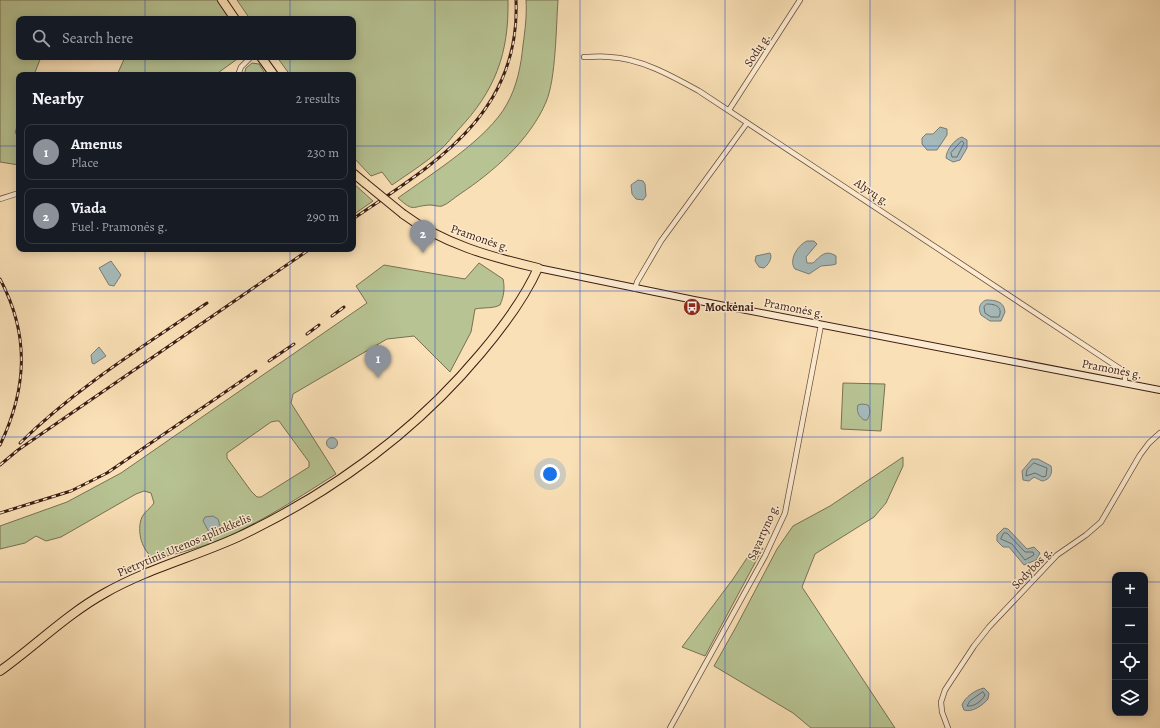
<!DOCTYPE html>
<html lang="en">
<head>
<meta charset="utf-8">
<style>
  body { margin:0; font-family:Alegreya,serif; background:#242831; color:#f1f3f6 }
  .controls { position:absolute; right:12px; bottom:12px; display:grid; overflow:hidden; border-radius:8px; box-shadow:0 2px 10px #0003 }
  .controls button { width:36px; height:36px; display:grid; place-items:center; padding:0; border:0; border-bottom:1px solid #363941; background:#171b24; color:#f1f3f6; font:20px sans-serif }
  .you { position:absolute; left:550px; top:474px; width:14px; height:14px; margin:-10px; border:3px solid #fff; border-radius:50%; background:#1a73e8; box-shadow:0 0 0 6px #1a73e833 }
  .badge { display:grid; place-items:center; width:26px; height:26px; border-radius:50%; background:#8c9099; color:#fff; font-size:13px; font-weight:700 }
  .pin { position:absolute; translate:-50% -33px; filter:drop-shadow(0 1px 2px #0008) }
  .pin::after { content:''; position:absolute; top:21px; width:14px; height:12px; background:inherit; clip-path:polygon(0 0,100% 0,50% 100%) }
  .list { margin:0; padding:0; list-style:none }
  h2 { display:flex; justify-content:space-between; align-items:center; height:52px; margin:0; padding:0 16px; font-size:17px }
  h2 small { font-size:13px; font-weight:400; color:#9ea1a6 }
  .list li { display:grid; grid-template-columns:26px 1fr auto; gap:12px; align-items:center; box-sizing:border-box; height:56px; margin:0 8px 8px; padding:0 8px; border:1px solid #363941; border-radius:8px }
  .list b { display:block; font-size:15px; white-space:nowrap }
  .list p { margin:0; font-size:13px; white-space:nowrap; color:#9ea1a6 }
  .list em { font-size:13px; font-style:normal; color:#9ea1a6 }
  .icon { flex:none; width:22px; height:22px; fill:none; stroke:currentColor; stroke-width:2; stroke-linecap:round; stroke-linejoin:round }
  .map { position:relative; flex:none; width:1160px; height:728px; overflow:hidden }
  .search { position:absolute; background:#171b24; box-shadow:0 2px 10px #0003; left:16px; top:16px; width:340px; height:44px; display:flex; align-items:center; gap:10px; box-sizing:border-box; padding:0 14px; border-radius:8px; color:#9ea1a6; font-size:15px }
  .panel { position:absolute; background:#171b24; box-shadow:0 2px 10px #0003; left:16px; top:72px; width:340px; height:180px; border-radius:8px }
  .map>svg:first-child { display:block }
  .green { fill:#b7c393; stroke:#797053; fill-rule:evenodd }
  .water { fill:#a5baba; stroke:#7b7b77 }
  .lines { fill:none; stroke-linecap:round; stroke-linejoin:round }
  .shore { stroke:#706c66; stroke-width:1 }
  .street-casing { stroke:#6b4e3c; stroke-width:6 }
  .secondary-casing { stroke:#3b1d13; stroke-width:8 }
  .highway-casing { stroke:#3b1d13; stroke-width:10 }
  .street { stroke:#fcebd0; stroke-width:4.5 }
  .secondary { stroke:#fcebd0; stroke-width:6 }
  .highway { stroke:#fae0b6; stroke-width:8 }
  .rail-casing { stroke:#3b1d13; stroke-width:3 }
  .rail { stroke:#fcebd0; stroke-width:1.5; stroke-dasharray:4.5; stroke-linecap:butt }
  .highway-bridge-casing { stroke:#3b1d13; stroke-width:10; stroke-linecap:butt }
  .highway-bridge { stroke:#fae0b6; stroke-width:8 }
  .grid { fill:none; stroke:#1d4ed8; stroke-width:1; stroke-opacity:0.55 }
  .labels { text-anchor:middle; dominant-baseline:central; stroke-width:3; stroke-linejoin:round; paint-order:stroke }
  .street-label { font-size:12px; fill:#3b1d13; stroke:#fcebd0 }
  .poi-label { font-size:12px; font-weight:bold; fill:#3b1d13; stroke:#fcebd0; text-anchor:start }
</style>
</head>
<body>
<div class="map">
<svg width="1160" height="728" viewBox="0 0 1160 728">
  <rect width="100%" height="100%" fill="#fae0b6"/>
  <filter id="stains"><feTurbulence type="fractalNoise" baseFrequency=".005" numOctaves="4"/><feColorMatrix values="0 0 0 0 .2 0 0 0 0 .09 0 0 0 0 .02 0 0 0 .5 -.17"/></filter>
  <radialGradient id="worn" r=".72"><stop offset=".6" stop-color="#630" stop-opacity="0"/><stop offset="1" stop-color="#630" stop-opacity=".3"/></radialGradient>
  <g class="green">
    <path d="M0,0h217l13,19h-211v38h22l-7,18h-15v45l-4,13 4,2v30l-19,-3z"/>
    <path d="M237,0h271c1,54 -13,91 -50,130 -6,7 -12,15 -19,21 -14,12 -31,23 -47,34l-10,-13 -11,4 -18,-19v-82h-63l-13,-18h76v-38h-103z"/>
    <path d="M526,0h32c-2,27 -2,79 -12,102 -16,38 -53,70 -86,92 -5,3 -12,10 -18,12 -3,1 -8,-1 -12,-1 -19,1 -15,8 -32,-7 33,-24 90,-59 109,-94 10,-18 14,-38 16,-59 2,-14 4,-30 3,-45z"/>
    <path d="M125,57h115l-25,18h-98z"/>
    <path d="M252,63l7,1 7,11h-22l2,-7z"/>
    <path d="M353,183l20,18 -20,14z"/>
    <path d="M479,263l24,16c2,9 1,17 -3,26 -8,4 -15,2 -25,4l-4,23 -21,40 -36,-36 -27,3 -94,55 -2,9 45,71c-43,27 -86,56 -133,72 -16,5 -32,9 -48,13 -13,-7 -19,-28 -13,-42 3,-6 9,-9 12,-14l-3,-10 -7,-2 -8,3 -75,43 -15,4 -10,-5 -11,7 -25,6v-23l67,-24 54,-29 246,-170 -11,-17 28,-21 81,14zM276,421h3l30,41v5l-48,30h-4l-6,-6 -24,-33v-5l44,-31z"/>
    <path d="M843,383l42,1 -4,47 -40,-2z"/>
    <path d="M903,457v9l-17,37 -12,14 -59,37 -13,33 93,141h-84l-18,-15 -79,-47 22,-39 41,-78 16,-23 37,-20z"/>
    <path d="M763,548l-58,108 -23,-9 51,-68 16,-24z"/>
  </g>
  <g class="water">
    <path d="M940,127l7,2v6l-10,15h-10l-5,-6v-6l4,-4h7z"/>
    <path d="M962,137l5,3v8l-7,12 -7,2 -7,-4c0,-8 9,-19 16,-21z"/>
    <path d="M638,180l5,1 2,3 1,12 -3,4 -7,-1 -4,-5 -1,-9z"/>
    <path d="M807,241h7l3,3 -11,13 1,6h6c8,-7 12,-14 23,-7v8l-4,1 -11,1 -12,8 -14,-5c-7,-9 3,-24 12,-28z"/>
    <path d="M770,253c3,5 -2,12 -6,15l-5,-1 -4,-6 1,-5z"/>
    <path d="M111,261l10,14 -7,11 -5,-1 -10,-17z"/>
    <path d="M986,300c9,0 18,1 19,12l-4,9h-11l-9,-6c-3,-6 -2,-12 5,-15z"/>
    <path d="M99,347l7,9 -12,8 -2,-1 -1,-8z"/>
    <path d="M862,404l6,1c3,5 2,10 -1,15h-3c-5,-3 -8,-9 -6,-15z"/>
    <circle cx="332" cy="443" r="5.5"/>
    <path d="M1032,459h6l13,7c2,7 -1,14 -9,15l-8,-4 -5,4 -6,-1 -1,-9z"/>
    <path d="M213,516l5,3 2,7 -2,4 -9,2 -6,-11 2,-4z"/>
    <path d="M1004,528l4,1 19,20 7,-2 6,6 -4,7 -12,5 -15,-18h-6l-6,-6v-6z"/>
    <path d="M984,688l5,5 -1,6c-5,6 -16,14 -24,11l-2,-5c3,-8 13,-15 22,-17z"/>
  </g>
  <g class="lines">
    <g class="shore">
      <path d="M962,141l2,2 -7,14h-5l-1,-4z"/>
      <path d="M987,304c9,0 16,3 12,13h-8l-6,-4 -1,-6z"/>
      <path d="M1034,463l13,5 -1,8 -3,1 -8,-4 -9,3 1,-6z"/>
      <path d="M1004,533h3l18,19h8l1,3 -9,5 -13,-16 -11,-5z"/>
      <path d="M983,692l2,3c-3,6 -11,12 -18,11l3,-5z"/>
    </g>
    <defs>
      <g id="street">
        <path d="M584,57c9,0 17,-1 25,0 31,1 63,19 90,34l426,281v12"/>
        <path d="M238,75l3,-8 10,-10"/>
        <path d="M729,110l71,-110"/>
        <path d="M0,199l19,-6"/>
        <path d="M635,289l2,-7 24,-41 86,-118"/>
        <path d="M670,728l95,-172 20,-43 36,-188"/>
        <path d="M948,728l-6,-16 -1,-10 4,-12 29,-44 15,-19 68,-72 29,-20 15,-13 39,-67 9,-12 11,-10"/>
      </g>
      <path id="secondary" d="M538,268l156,32 466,90"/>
      <g id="highway">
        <path d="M222,0l13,19"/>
        <path d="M261,57l13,18"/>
        <path d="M353,173l12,10"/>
        <path d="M0,671c35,-25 67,-57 105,-78 42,-24 89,-36 133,-56 93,-44 177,-105 243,-184 22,-26 43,-54 57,-85 -47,-11 -95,-24 -135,-54"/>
      </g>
    </defs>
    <use href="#street" class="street-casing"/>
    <use href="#secondary" class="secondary-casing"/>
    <use href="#highway" class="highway-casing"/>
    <use href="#street" class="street"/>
    <use href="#secondary" class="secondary"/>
    <use href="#highway" class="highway"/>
    <defs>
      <g id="rail">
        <path d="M353,219c82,-56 168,-105 163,-219"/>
        <path d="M0,279c30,56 27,110 0,166"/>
        <path d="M332,316l12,-9"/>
        <path d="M307,334l12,-9"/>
        <path d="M269,361l25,-17"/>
        <path d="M20,443c56,-55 122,-96 187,-140"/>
        <path d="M0,465l18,-15 292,-201"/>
        <path d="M0,513l71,-22 36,-18 149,-102"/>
      </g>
    </defs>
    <use href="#rail" class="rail-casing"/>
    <use href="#rail" class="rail"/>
    <defs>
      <path id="highway-bridge" d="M365,183l38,31"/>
    </defs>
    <use href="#highway-bridge" class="highway-bridge-casing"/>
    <use href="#highway-bridge" class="highway-bridge"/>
  </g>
  <path class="grid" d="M145,0v19M290,0v19M435,0v728M580,0v728M725,0v728M870,0v728M1015,0v728M145,57v18M290,57v18M0,146h19M353,146h807M145,249v479M290,249v479M0,291h1160M0,437h1160M0,582h1115M1145,582h15"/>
  <defs>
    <symbol id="bus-disc" viewBox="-11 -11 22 22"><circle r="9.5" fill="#8f2418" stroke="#fcebd0"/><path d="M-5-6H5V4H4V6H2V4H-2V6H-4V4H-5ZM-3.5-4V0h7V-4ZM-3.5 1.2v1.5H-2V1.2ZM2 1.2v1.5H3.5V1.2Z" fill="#fff"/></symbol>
  </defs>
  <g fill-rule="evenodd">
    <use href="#bus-disc" x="682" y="297" width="20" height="20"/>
  </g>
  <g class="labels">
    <g class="street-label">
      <text transform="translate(757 50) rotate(-57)">Sodų g.</text>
      <text transform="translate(872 192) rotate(34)">Alyvų g.</text>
      <text transform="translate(480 238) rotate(19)">Pramonės g.</text>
      <text transform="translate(794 308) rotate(11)">Pramonės g.</text>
      <text transform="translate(1112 369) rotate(11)">Pramonės g.</text>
      <text transform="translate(763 532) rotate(-66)">Sąvartyno g.</text>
      <text transform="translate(184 545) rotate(-23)">Pietrytinis Utenos aplinkkelis</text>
      <text transform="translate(1032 568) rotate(-46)">Sodybos g.</text>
    </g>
    <g class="poi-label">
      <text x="705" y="307">Mockėnai</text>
    </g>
  </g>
  <rect width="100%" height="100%" filter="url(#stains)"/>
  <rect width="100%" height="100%" fill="url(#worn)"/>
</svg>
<div class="controls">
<button>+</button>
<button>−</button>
<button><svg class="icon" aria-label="locate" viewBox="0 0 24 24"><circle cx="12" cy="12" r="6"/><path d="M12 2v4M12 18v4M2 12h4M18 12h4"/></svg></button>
<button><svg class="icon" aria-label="layers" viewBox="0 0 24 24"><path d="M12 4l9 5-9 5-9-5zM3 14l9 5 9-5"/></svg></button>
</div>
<div class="you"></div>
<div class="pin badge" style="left:378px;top:378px">1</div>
<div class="pin badge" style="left:423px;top:253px">2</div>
<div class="search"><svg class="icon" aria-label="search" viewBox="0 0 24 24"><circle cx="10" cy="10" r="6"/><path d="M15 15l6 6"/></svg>Search here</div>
<section class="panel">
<h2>Nearby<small>2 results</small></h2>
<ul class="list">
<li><span class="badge">1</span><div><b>Amenus</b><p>Place</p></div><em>230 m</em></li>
<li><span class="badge">2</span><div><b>Viada</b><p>Fuel · Pramonės g.</p></div><em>290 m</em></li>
</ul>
</section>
</div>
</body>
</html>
